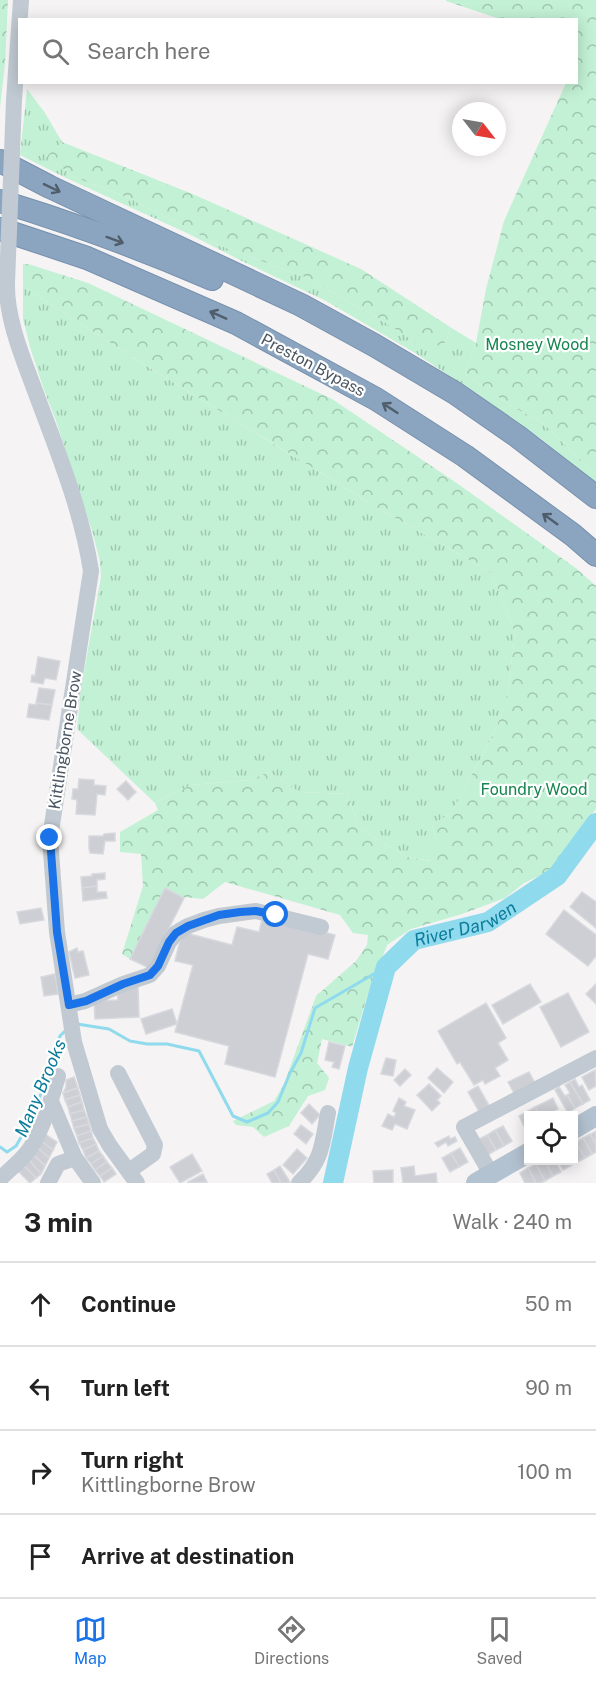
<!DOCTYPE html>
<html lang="en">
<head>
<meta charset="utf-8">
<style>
  body { margin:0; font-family:"Public Sans",sans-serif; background:#f2f2f2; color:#222 }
  .controls { position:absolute; right:18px; bottom:18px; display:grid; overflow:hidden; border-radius:0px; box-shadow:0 3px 15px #0003 }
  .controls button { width:54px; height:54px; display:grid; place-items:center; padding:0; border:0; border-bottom:2px solid #e0e0e0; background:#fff; color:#222; font:30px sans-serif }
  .compass { position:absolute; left:452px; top:102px; width:54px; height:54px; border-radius:50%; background:#fff; box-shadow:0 3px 15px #0003; rotate:121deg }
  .stop { position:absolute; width:18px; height:18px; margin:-14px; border:4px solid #1a73e8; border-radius:50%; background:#fff }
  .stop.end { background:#1a73e8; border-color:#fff; box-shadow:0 2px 6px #0008 }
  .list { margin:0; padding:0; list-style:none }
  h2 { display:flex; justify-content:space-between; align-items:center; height:78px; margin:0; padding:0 24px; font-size:26px }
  h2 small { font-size:20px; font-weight:400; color:#767676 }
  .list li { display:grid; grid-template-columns:39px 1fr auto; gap:18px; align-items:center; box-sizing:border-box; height:84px; padding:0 24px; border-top:2px solid #e0e0e0 }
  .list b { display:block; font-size:22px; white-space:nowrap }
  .list p { margin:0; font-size:20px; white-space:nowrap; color:#767676 }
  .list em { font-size:20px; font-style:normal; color:#767676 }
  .icon { flex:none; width:33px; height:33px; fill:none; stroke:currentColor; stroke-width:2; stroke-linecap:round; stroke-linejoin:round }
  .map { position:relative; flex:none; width:596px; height:1183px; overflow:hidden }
  .search { position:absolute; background:#fff; box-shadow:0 3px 15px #0003; left:18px; right:18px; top:18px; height:66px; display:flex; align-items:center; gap:15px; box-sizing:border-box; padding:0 21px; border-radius:0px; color:#767676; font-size:22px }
  .sheet { height:414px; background:#fff }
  nav { display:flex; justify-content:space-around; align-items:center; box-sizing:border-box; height:84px; border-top:2px solid #e0e0e0; background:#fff; font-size:16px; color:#767676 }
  nav a { display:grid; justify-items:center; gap:3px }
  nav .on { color:#1a73e8 }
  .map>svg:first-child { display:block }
  .grass { fill:url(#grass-tufts) }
  .forest { fill:url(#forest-crowns) }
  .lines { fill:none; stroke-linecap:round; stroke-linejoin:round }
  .stream { stroke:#90daee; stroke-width:3 }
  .river { stroke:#90daee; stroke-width:20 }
  .building { fill:#cdcfd5; stroke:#d7d9de; stroke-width:1.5 }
  .highway-casing { stroke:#7690ad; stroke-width:24 }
  .minor { stroke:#c1cad2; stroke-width:16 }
  .major { stroke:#b3c2d1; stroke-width:20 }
  .highway { stroke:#8ba5c1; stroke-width:22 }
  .minor-bridge { stroke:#c1cad2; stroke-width:16 }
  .oneway { stroke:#505e6b }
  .route { stroke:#1a73e8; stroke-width:8 }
  .labels { text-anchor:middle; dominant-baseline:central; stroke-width:4.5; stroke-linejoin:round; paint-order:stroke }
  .park-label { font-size:16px; fill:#17864f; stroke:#fff }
  .street-label { font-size:16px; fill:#4a5661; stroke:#fff }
  .water-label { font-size:18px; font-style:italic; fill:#0c7c9b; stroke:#fff }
</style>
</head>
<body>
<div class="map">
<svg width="596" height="1183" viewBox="0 0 596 1183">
  <defs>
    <pattern id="grass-tufts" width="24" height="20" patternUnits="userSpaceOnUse" patternTransform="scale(1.5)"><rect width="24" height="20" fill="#c3f1d5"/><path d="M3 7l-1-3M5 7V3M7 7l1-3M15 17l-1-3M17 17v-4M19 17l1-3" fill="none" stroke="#a0c6b0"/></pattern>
    <pattern id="forest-crowns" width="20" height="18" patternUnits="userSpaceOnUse" patternTransform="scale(1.5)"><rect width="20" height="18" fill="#c3f1d5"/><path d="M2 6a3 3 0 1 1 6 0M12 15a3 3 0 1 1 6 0" fill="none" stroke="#a0c6b0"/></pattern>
  </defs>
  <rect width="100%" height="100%" fill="#f5f3f3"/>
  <g class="grass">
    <path d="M27,89l18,24 17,29 -15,14 27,21 57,22 90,47 84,31 75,42 47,30 19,-7 4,-15 26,16 -11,31 48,33 29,15 54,53v8l-56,-45 -64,-45 -61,-40 -89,-52 -84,-40 -53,-27 -125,-57 -44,-22z"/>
    <path d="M23,286l109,71 246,151 114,65 23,60 -8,67 -13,33 -42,79 -20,13 4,14 -5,22 -24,-4 -49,-30 -10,-33 -49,-2 -30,-20 -19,8 -59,5 -36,18 -78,-74 4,-41 20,-111 -1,-15 -7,-28 -38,-116 -11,-28 -14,-43 -7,-28z"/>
  </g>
  <g class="forest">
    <path d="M0,0h8l-3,63 -5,45z"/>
    <path d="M446,0h150v475l-54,-53 -29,-15 -48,-33 11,-31 10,-54 18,-68 62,-138 10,-1v-62l-76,-1 -54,-18z"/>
    <path d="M62,142l133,53 166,74 89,58 -4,15 -19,8 -47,-31 -75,-42 -84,-31 -90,-47 -57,-22 -27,-21z"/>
    <path d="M23,264h5l60,19 244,116 126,85 119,85 19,17v223l-48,63 -24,11 -19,15 -43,16 -51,15 -24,16 -19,49 -16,53 -30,-8 -5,24 12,15 -4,12 -17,6 -19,30 -25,11 -11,-10 -17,-2 -3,-4 41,-20 10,-17 32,-88 40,-35 11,-16 1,-10 -15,-2 -13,-18 -115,-33 -22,17 -20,-2 -18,-8 -35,70 -8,-5 21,-68 -2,-32 -21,-2v-20l38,-22 -3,-7 36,-18 59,-5 19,-8 30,20 49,2 10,33 49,30 23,4 6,-22 -4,-14 20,-13 42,-79 13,-33 8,-67 -23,-60 -114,-65 -249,-153 -106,-69z"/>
  </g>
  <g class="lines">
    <g class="stream">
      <path d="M77,1024l32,5 21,12 17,3h20l32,7 34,65 14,6 21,-9 10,-11 12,-29 11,-20 14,-45 71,-41"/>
      <path d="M0,1147l7,5 9,-6 15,-26 11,-29 18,-55 7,-7"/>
    </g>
    <path class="river" id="s1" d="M333,1183l25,-115 28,-101 28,-27 74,-18 69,-46 39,-53"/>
  </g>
  <g class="building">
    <path d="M38,657l22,4 -4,19 -11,-2 -2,6 -12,-2 1,-7 3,1z"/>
    <path d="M39,688l16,2 -3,15 -16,-2z"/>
    <path d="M36,703l16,2 -3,15 -22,-3 2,-13 7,1z"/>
    <path d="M79,779l15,1v5l12,1 -1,9 -8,-1 -2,21 -19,-1 1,-14 -5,-1 1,-10h5z"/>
    <path d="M126,781l10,11 -8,8 -11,-11z"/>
    <path d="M115,833v8h-10l-2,13 -13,-1 -1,-5v-12h14l1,-2z"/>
    <path d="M105,873v6l-8,1v6l-15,2 -1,-11 11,-1v-2z"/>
    <path d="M97,886v6h9l1,6 -24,3 -1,-13z"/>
    <path d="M165,888l19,10 -35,70 -19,-9z"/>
    <path d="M582,892l14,10v26l-26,-21z"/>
    <path d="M41,908l3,12 -24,4 -3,-12z"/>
    <path d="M564,910l32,25v21l-8,10 -42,-32z"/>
    <path d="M263,916l72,19 -7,24 -20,-5 -33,123 -50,-13 4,-18 -54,-14 18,-67 -18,-4 7,-29 50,13 5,-18 22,5z"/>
    <path d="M77,948l1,4 5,-1 6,24 -14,3 -6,-26z"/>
    <path d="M55,974l3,20 -14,2 -3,-19z"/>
    <path d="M530,984l11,18 -38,22 -11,-19z"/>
    <path d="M596,984v20l-10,-10z"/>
    <path d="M138,986l1,31 -44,2 -1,-18 24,-1 -1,-13z"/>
    <path d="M568,993l21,39 -28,15 -21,-40z"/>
    <path d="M486,1003l20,35 -8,5 10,17 -13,8 5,8 -15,8 -2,-4 -9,5 -14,-23 -3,2 -19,-33z"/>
    <path d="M172,1009l5,15 -31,10 -5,-15z"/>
    <path d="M329,1042l16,4 -6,23 -7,-2 2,-5 -9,-2z"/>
    <path d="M386,1058l10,2 -3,16 -12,-2z"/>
    <path d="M437,1068l16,14 -9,11 -16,-15z"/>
    <path d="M405,1069l6,6 -11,11 -6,-6z"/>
    <path d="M595,1070l1,16 -7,4 -7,-13z"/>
    <path d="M529,1072l7,13 -21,10 -7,-13z"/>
    <path d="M74,1077l4,11 -15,5 3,-6v-7z"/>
    <path d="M575,1079l4,8 3,-2 8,15 -7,4 -13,-22z"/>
    <path d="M570,1082l13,22 -8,4 -8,-13 3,-2 -5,-8z"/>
    <path d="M429,1084l12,12 -4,4 3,3 -8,8 -15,-16z"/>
    <path d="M478,1086l13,23 -10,6 -13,-23z"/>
    <path d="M559,1087l6,9 2,-1 8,13 -7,5 -13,-23z"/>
    <path d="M78,1088l2,7 -15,5 -2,-7z"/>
    <path d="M80,1095l2,7 -14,5 -3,-7z"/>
    <path d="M399,1098l7,4 -2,4 11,4 -8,19 -12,-5 -3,6 -10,-4 6,-12 6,3 2,-4 -3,-2z"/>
    <path d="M553,1098l5,11 -9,5 1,2h-10l-5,-9z"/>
    <path d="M82,1102l2,8 -14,4 -2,-7z"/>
    <path d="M309,1104l11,11 -8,9 -11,-11z"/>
    <path d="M535,1107l5,9h-12v13l-2,1 -7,-14z"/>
    <path d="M84,1110l3,7 -15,4 -2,-7z"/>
    <path d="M87,1117l2,7 -15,4 -2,-7z"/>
    <path d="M89,1124l2,7 -14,5 -3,-8z"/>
    <path d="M301,1125l12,9 -7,10 -12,-10z"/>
    <path d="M503,1126l9,15 -8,5 -9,-16z"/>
    <path d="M495,1130l9,16 -8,4 -9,-15z"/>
    <path d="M91,1131l2,7 -14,5 -2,-7z"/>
    <path d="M596,1131v21l-33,18 -6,-10h17v-16z"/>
    <path d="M45,1134l12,8 -4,8 -12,-9z"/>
    <path d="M590,1134l6,10v8l-4,2 -9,-16z"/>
    <path d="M487,1135l9,15 -8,5 -9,-16z"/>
    <path d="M449,1136l1,3 5,-2 2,4 -9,5 -2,-4 -8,5 -3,-4z"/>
    <path d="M93,1138l3,6 -13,6 -4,-7z"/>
    <path d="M583,1138l9,16 -7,4 -9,-16z"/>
    <path d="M41,1141l12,9 -4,8 -11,-10z"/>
    <path d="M576,1142l9,16 -8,4 -3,-7v-11z"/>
    <path d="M96,1144l3,7 -13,7 -3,-8z"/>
    <path d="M38,1148l11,10 -4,8 -11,-11z"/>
    <path d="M460,1148l8,14 -9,5 -8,-14z"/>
    <path d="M297,1149l10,9 -14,16 -10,-9z"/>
    <path d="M99,1151l4,5 -12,8 -5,-6z"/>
    <path d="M451,1153l8,14 -9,5 -8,-14z"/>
    <path d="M192,1154l10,17 -22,12 -10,-16z"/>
    <path d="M34,1155l11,11 -4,8 -11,-13z"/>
    <path d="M103,1156l4,6 -12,8 -4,-6z"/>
    <path d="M542,1160h2l9,16 -8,5 -9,-17z"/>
    <path d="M544,1160h11l6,12 -8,4z"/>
    <path d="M30,1161l11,13 -5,4 -12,-12z"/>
    <path d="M107,1162l5,6 -12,8 -5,-6z"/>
    <path d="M536,1164l9,17 -5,2h-4l-8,-15z"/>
    <path d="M24,1166l12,12 -6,5 -12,-12z"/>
    <path d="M280,1166l10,16 -2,1h-7l-7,-13z"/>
    <path d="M414,1166l1,10 21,-3 1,10h-34l-2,-15z"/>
    <path d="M112,1168l4,6 -12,8 -4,-6z"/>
    <path d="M528,1168l8,15h-11l-5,-10z"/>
    <path d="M274,1170l7,13h-9l-5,-9z"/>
    <path d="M393,1170v13h-19l-1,-12z"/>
    <path d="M203,1174l4,8 -19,1v-1z"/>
  </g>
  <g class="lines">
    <defs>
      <g id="highway">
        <path d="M0,161l50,26 251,118 73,40 81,48 62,43 79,61"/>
        <path d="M0,201c72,22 143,48 212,78"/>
        <path d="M0,229l87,29 149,65 140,76 89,57 108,79 23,20"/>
      </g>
    </defs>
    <use href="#highway" class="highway-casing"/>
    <g class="minor">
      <path d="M14,100l7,-100"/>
      <path d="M7,283c-1,38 18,80 31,116 21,56 44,113 53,172l-41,267 7,94 17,110 26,87 10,17 27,37"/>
      <path d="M69,1005l16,-4 38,-17 27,-9 8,-9 11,-24 7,-9 12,-7 16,-6 15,-4 37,-5 65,16"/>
      <path d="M118,1073l37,72 -2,9 -24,17"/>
      <path d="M51,1101l24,57 18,25"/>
      <path d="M491,1174l-27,-47 132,-69"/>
      <path d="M0,1179c8,-8 17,-15 24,-23 17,-18 27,-56 34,-80"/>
      <path d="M48,1183l10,-19 17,-6"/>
      <path d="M299,1183c24,-23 23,-39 29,-70"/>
    </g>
    <g class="major">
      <path d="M574,1129l22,-13"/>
      <path d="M476,1183l52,-30"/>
    </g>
    <use href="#highway" class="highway"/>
    <path class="minor-bridge" d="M7,283l7,-183"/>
  </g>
  <defs><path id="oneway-shaft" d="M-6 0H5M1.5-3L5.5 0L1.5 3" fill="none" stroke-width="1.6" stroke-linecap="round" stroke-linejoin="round" transform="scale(1.5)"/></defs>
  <g class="oneway">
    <use href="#oneway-shaft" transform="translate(52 188) rotate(26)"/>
    <use href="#oneway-shaft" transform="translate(115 240) rotate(20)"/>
    <use href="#oneway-shaft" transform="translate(218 315) rotate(-156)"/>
    <use href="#oneway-shaft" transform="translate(390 408) rotate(-147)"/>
    <use href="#oneway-shaft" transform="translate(550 519) rotate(-144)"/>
  </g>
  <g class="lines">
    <path class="route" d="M50,838l7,94 12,73 17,-4 37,-17 27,-9 8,-9 11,-24 7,-9 12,-7 31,-11 21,-3 16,-1 20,4"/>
  </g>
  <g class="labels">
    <g class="park-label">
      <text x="537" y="344">Mosney Wood</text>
      <text x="534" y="789">Foundry Wood</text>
    </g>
    <g class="street-label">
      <text transform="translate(313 365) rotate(28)">Preston Bypass</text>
      <text transform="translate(65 740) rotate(-81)">Kittlingborne Brow</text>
    </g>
    <g class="water-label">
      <text stroke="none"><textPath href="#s1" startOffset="315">River Darwen</textPath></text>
      <text transform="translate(40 1088) rotate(-67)">Many Brooks</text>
    </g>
  </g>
</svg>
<div class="controls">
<button><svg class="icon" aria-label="locate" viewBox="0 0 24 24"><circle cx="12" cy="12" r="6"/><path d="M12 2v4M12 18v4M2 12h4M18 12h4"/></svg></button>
</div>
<svg class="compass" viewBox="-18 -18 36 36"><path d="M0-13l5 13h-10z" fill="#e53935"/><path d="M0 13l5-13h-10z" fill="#767676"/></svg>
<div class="stop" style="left:276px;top:915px"></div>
<div class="stop end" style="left:50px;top:838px"></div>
<div class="search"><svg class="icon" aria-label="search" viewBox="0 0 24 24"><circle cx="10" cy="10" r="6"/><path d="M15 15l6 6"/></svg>Search here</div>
</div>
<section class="sheet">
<h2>3 min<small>Walk · 240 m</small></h2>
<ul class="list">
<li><svg class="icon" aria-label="ahead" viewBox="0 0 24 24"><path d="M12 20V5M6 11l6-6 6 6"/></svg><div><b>Continue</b></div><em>50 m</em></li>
<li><svg class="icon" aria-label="left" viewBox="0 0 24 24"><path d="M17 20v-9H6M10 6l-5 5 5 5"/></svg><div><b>Turn left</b></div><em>90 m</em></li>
<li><svg class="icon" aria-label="right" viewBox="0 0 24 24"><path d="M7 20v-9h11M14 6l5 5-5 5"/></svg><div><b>Turn right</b><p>Kittlingborne Brow</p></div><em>100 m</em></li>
<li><svg class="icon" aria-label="arrive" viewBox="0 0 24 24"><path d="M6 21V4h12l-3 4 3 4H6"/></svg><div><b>Arrive at destination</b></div></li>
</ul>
</section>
<nav>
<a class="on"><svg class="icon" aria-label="map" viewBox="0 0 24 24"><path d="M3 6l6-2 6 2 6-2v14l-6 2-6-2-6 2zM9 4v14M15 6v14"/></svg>Map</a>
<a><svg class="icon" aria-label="directions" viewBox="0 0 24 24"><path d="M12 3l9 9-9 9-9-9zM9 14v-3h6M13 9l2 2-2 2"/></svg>Directions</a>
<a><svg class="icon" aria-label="saved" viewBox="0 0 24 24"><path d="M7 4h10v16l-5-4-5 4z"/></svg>Saved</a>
</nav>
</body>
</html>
